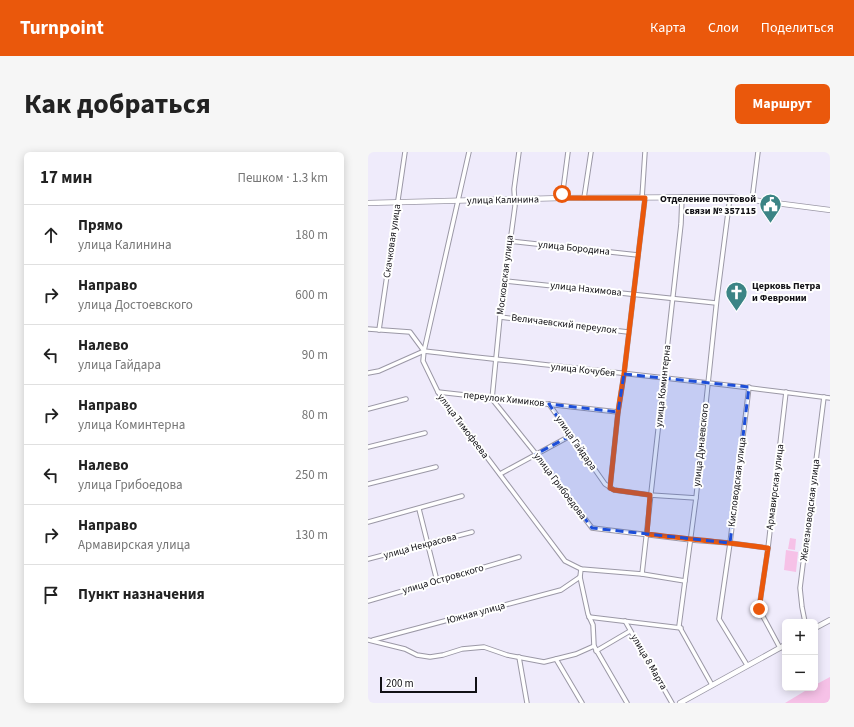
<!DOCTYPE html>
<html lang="ru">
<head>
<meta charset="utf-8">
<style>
  body { margin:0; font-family:"Source Sans 3",sans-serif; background:#f6f6f6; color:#222 }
  .controls { position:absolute; right:12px; bottom:12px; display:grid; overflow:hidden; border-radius:6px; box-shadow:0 2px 10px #0003 }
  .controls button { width:36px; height:36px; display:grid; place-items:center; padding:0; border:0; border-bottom:1px solid #e0e0e0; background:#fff; color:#222; font:20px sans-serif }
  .scale { position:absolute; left:12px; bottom:10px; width:97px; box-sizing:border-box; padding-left:4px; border:2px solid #111015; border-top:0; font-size:11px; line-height:14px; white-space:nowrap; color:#111015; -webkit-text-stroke:3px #fff; paint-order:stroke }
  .stop { position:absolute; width:12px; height:12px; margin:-9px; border:3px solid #ea580c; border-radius:50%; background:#fff }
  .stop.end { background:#ea580c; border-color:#fff; box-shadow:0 1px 4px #0008 }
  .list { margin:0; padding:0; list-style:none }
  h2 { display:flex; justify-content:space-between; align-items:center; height:52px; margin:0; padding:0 16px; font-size:17px }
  h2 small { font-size:13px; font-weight:400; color:#767676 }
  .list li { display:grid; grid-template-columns:26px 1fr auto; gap:12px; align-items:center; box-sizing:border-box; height:60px; padding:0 16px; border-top:1px solid #e0e0e0 }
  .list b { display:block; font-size:15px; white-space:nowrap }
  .list p { margin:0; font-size:13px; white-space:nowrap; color:#767676 }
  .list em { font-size:13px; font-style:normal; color:#767676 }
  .icon { flex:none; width:22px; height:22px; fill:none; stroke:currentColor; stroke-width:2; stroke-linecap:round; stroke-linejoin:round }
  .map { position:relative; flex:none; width:462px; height:551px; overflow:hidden; border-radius:6px }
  header { display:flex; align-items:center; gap:24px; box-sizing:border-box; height:56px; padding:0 20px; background:#ea580c; color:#fff }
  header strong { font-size:19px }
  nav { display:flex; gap:22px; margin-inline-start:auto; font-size:14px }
  .intro { display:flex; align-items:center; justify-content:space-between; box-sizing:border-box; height:96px; padding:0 24px }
  h1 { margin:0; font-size:28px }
  .button { padding:10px 18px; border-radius:6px; background:#ea580c; color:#fff; font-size:14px; font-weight:700 }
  main { display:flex; gap:24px; padding:0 24px }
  aside { flex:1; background:#fff; border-radius:6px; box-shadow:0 2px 10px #0003 }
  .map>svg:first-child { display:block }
  .green { fill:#f6c1e7 }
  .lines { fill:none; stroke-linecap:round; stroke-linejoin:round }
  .minor-casing { stroke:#9b98a6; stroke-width:5.5 }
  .secondary-casing { stroke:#9b98a6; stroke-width:6 }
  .minor { stroke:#fff; stroke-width:3.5 }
  .secondary { stroke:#fff; stroke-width:4.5 }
  .route { stroke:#ea580c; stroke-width:5 }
  .marked { fill:#1d4ed8; fill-opacity:0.2; stroke:#1d4ed8; stroke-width:3; stroke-dasharray:8 5; stroke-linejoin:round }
  .labels { text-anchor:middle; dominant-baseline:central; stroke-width:4; stroke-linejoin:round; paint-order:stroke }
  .poi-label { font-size:10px; font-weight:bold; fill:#111015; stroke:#fff; text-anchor:end }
  .street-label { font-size:10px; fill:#111015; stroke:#fff }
</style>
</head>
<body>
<header>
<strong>Turnpoint</strong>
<nav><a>Карта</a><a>Слои</a><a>Поделиться</a></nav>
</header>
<div class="intro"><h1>Как добраться</h1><a class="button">Маршрут</a></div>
<main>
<aside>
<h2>17 мин<small>Пешком · 1.3 km</small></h2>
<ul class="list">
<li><svg class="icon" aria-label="ahead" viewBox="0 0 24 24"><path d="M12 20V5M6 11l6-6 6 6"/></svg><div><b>Прямо</b><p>улица Калинина</p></div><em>180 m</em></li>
<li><svg class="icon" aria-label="right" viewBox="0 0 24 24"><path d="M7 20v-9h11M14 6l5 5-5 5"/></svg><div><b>Направо</b><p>улица Достоевского</p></div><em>600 m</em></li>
<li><svg class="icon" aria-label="left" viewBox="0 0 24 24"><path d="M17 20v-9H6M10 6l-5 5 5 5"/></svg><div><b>Налево</b><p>улица Гайдара</p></div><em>90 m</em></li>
<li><svg class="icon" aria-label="right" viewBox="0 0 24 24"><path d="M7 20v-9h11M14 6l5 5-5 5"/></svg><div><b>Направо</b><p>улица Коминтерна</p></div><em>80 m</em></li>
<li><svg class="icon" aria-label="left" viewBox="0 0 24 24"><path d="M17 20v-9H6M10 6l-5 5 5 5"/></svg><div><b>Налево</b><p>улица Грибоедова</p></div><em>250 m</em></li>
<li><svg class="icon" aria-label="right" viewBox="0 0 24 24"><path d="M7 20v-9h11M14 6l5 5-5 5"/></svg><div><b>Направо</b><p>Армавирская улица</p></div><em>130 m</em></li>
<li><svg class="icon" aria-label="arrive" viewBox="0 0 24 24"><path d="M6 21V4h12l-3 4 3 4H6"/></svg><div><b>Пункт назначения</b></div></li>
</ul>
</aside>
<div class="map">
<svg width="462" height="551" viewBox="0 0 462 551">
  <rect width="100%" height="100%" fill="#efebfb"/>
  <g class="green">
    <path d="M422,386l6,1 -1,11 -7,-1z"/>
    <path d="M418,398l12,2 -2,20 -12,-2z"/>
    <path d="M462,525v26h-45l25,-15h5v-3z"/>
  </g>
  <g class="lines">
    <defs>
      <g id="minor">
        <path d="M101,0l-45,199 -1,10 15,31 127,169 16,8 61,5 43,7"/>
        <path d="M151,0l-5,37 1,17 -15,111 -8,82 44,55 56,74 99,12 39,3 38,5"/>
        <path d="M194,46l6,-46"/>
        <path d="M216,46l7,-46"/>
        <path d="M274,46l3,-46"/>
        <path d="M384,48l6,-48"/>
        <path d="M141,89l129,14"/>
        <path d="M137,129l211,22"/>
        <path d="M132,165l128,15"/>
        <path d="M0,177l42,3 14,19c135,16 271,29 406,47"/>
        <path d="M11,178l26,-178"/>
        <path d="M0,221l11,-2 45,-20"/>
        <path d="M70,240l180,20"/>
        <path d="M181,252l56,80 9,6 36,5 46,3"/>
        <path d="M0,257l38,-10"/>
        <path d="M0,295l57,-14"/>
        <path d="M132,322l70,-38"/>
        <path d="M0,332l68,-17"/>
        <path d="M242,336l8,-76 6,-38 21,-176"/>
        <path d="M51,357l18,72"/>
        <path d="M0,370l94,-26"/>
        <path d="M0,407l104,-27"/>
        <path d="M213,417l-1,8 8,37 5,11 1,21 33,57"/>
        <path d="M274,422l39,-350 1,-27"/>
        <path d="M0,449l151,-44"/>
        <path d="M221,465l92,11"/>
        <path d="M257,469l47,82"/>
        <path d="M437,470l-3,-15 -2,-19 24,-191"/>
        <path d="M0,488l37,9 12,6 13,2 13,-2 19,-6 22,-2 23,8 37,7 32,-8 18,-8"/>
        <path d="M5,488l188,-50 19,-13"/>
        <path d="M412,496l-21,-39 9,-61 18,-156"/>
        <path d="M228,499l34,-20"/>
        <path d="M151,505l8,46"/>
        <path d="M188,507l26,44"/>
        <path d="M379,513l-28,-46 11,-76 19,-156"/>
        <path d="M344,533l-33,-59 17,-128 21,-200 13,-101"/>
      </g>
      <g id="secondary">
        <path d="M0,51l194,-5 168,-1 100,13"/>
        <path d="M447,476l15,-8"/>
        <path d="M312,551l105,-58"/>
      </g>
    </defs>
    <use href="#minor" class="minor-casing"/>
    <use href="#secondary" class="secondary-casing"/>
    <use href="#minor" class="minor"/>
    <use href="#secondary" class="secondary"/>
  </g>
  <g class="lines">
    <path class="route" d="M194,42v4h83l-21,176 -6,38 -8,76 4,2 36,5 -3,39c40,5 80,8 121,14l-9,61"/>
  </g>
  <path class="marked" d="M256,222l125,13 -19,156 -138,-15 -56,-74 34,-18 -21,-32 69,8z"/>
  <defs>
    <symbol id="civic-pin" viewBox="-11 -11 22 30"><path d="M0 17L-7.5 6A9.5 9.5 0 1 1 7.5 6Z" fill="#3b8485" stroke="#fff"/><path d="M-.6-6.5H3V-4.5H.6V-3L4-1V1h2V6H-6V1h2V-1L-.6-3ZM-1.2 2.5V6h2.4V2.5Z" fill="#fff"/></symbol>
    <symbol id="church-pin" viewBox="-11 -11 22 30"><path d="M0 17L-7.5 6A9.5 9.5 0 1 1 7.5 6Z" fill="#3b8485" stroke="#fff"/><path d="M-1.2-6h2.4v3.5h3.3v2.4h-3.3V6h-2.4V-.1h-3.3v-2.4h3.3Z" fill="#fff"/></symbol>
  </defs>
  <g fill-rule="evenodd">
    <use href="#civic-pin" x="390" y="40" width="25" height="34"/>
    <use href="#church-pin" x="356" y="128" width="25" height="34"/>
  </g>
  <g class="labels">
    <g class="poi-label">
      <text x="388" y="47">Отделение почтовой<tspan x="388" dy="12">связи № 357115</tspan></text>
      <text x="384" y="134" text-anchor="start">Церковь Петра<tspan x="384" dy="12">и Февронии</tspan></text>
    </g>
    <g class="street-label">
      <text transform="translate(135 48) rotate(-1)">улица Калинина</text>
      <text transform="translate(24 89) rotate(-82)">Скачковая улица</text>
      <text transform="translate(206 96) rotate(6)">улица Бородина</text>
      <text transform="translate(137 123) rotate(-83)">Московская улица</text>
      <text transform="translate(218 137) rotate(6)">улица Нахимова</text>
      <text transform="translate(196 172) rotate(7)">Величаевский переулок</text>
      <text transform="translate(215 218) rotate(6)">улица Кочубея</text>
      <text transform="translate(295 234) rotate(-84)">улица Коминтерна</text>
      <text transform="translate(136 247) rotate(6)">переулок Химиков</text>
      <text transform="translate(95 274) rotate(53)">улица Тимофеева</text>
      <text transform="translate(208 291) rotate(55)">улица Гайдара</text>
      <text transform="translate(333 293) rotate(-84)">улица Дунаевского</text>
      <text transform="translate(369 330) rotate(-83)">Кисловодская улица</text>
      <text transform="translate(192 334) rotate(53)">улица Грибоедова</text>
      <text transform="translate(407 335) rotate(-83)">Армавирская улица</text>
      <text transform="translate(442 358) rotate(-83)">Железноводская улица</text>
      <text transform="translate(52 394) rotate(-15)">улица Некрасова</text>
      <text transform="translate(75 427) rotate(-16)">улица Островского</text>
      <text transform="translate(108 461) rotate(-15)">Южная улица</text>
      <text transform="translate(281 510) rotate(60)">улица 8 Марта</text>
    </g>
  </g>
</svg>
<div class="controls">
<button>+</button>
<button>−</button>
</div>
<div class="scale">200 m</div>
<div class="stop" style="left:194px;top:42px"></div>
<div class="stop end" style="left:391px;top:457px"></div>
</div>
</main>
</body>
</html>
